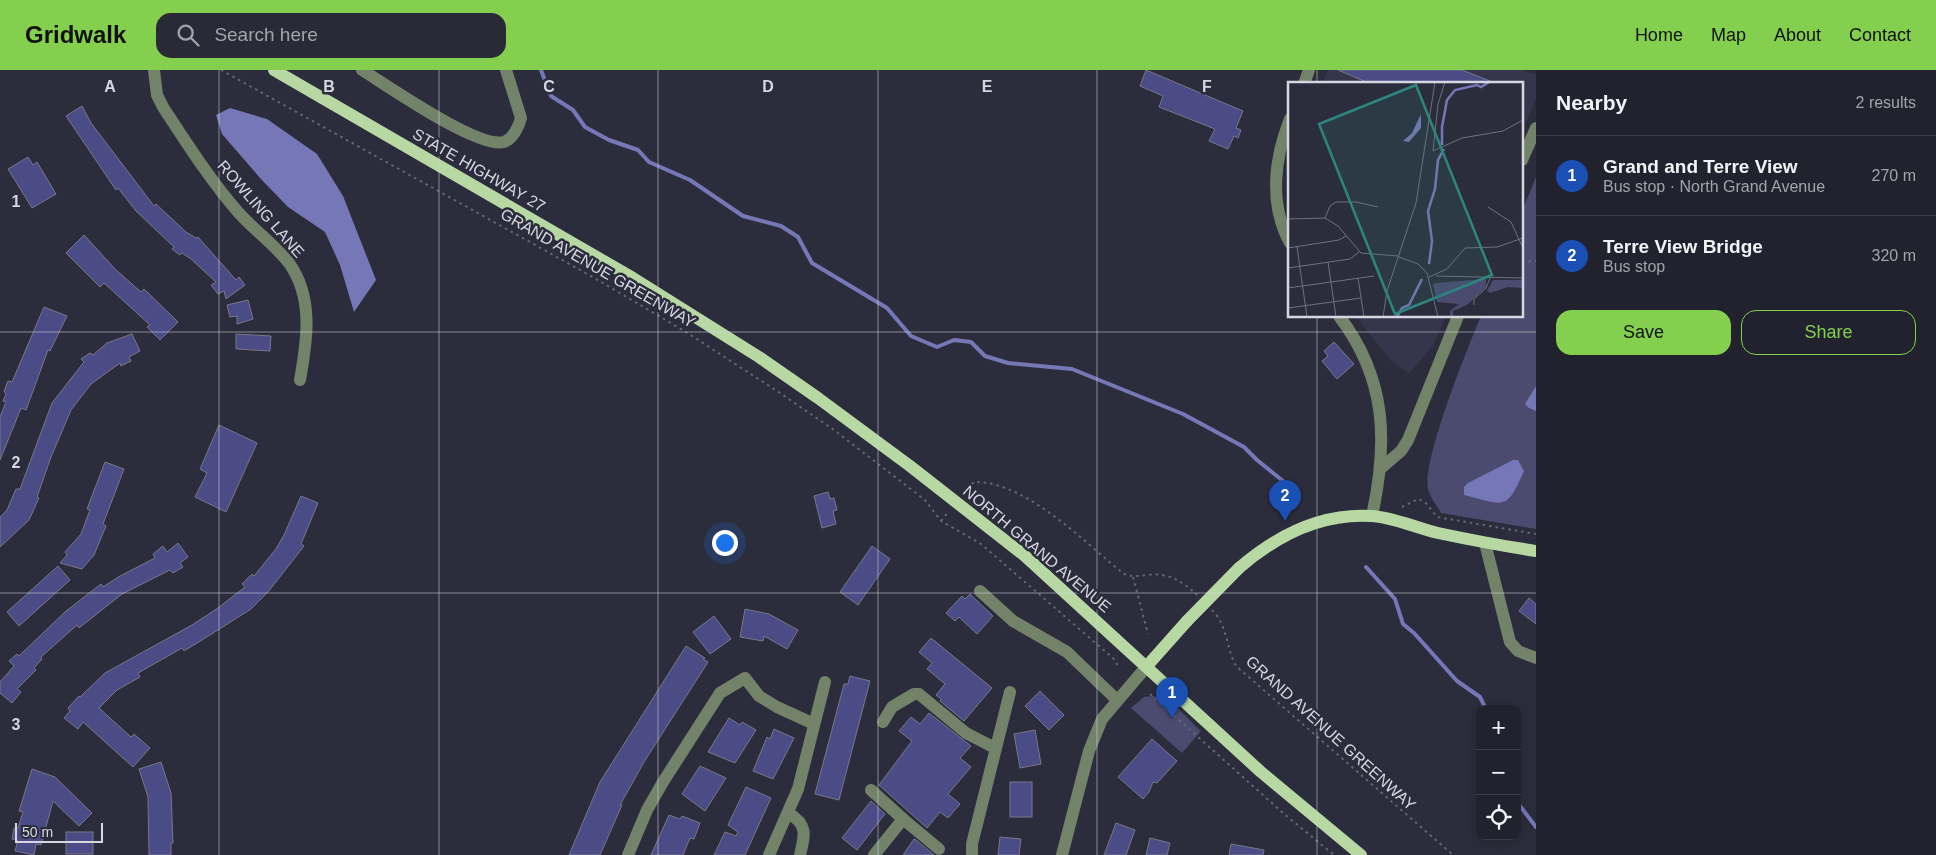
<!DOCTYPE html>
<html lang="en">
<head>
<meta charset="utf-8">
<style>
  body { margin:0; font-family:Helvetica,sans-serif; background:#292a35; color:#f1f3f6 }
  .controls { position:absolute; right:15px; bottom:15px; display:grid; overflow:hidden; border-radius:10px; box-shadow:0 2px 12px #0003 }
  .controls button { width:45px; height:45px; display:grid; place-items:center; padding:0; border:0; border-bottom:1px solid #3e3f49; background:#21222d; color:#f1f3f6; font:25px sans-serif }
  .scale { position:absolute; left:15px; bottom:12px; width:88px; box-sizing:border-box; padding-left:5px; border:2px solid #d6d7e1; border-top:0; font-size:14px; line-height:18px; white-space:nowrap; color:#d6d7e1; -webkit-text-stroke:4px #2c2d3c; paint-order:stroke }
  .you { position:absolute; left:724px; top:472px; width:18px; height:18px; margin:-12px; border:4px solid #fff; border-radius:50%; background:#1a73e8; box-shadow:0 0 0 8px #1a73e833 }
  .badge { display:grid; place-items:center; width:32px; height:32px; border-radius:50%; background:#84cf4d; color:#fff; font-size:16px; font-weight:700 }
  .pin { position:absolute; translate:-50% -41px; filter:drop-shadow(0 1px 2px #0008) }
  .pin::after { content:''; position:absolute; top:26px; width:18px; height:15px; background:inherit; clip-path:polygon(0 0,100% 0,50% 100%) }
  .list { margin:0; padding:0; list-style:none }
  h2 { display:flex; justify-content:space-between; align-items:center; height:65px; margin:0; padding:0 20px; font-size:21px }
  h2 small { font-size:16px; font-weight:400; color:#a2a4aa }
  .list li { display:grid; grid-template-columns:32px 1fr auto; gap:15px; align-items:center; box-sizing:border-box; height:80px; padding:0 20px; border-top:1px solid #3e3f49 }
  .list b { display:block; font-size:19px; white-space:nowrap }
  .list p { margin:0; font-size:16px; white-space:nowrap; color:#a2a4aa }
  .list em { font-size:16px; font-style:normal; color:#a2a4aa }
  .actions { display:flex; gap:10px; padding:15px 20px }
  .actions a { flex:1; padding:11px 0; border:1px solid #84cf4d; border-radius:15px; text-align:center; font-size:18px; color:#84cf4d }
  .actions .main { background:#84cf4d; color:#111 }
  .icon { flex:none; width:28px; height:28px; fill:none; stroke:currentColor; stroke-width:2; stroke-linecap:round; stroke-linejoin:round }
  .map { position:relative; flex:none; width:1536px; height:785px; overflow:hidden }
  header { display:flex; align-items:center; gap:30px; box-sizing:border-box; height:70px; padding:0 25px; background:#84cf4d; color:#111 }
  header strong { font-size:24px }
  nav { display:flex; gap:28px; margin-inline-start:auto; font-size:18px }
  .search { width:350px; height:45px; background:#292a35; display:flex; align-items:center; gap:12px; box-sizing:border-box; padding:0 18px; border-radius:15px; color:#a2a4aa; font-size:19px }
  main { display:flex }
  aside { flex:1; background:#21222d }
  .map>svg:first-child { display:block }
  .built { fill:#35364b }
  .green { fill:#4a4b6e }
  .water { fill:#7677b6 }
  .lines { fill:none; stroke-linecap:round; stroke-linejoin:round }
  .stream { stroke:#7677b6; stroke-width:4 }
  .building { fill:#4b4b86; stroke:#76788a }
  .path { stroke:#656674; stroke-width:2; stroke-dasharray:2.5 4; stroke-linecap:butt }
  .minor { stroke:#738369; stroke-width:12 }
  .major { stroke:#b7d8a3; stroke-width:12 }
  .major-bridge { stroke:#b7d8a3; stroke-width:12 }
  .grid { fill:none; stroke:#d6d7e1; stroke-width:1; stroke-opacity:0.55 }
  .labels { text-anchor:middle; dominant-baseline:central; stroke-width:5; stroke-linejoin:round; paint-order:stroke }
  .street-label { font-size:16px; fill:#d6d7e1; stroke:#2c2d3c }
  .inset-river { fill:none; stroke:#7677b6; stroke-width:2.5 }
  .inset-road { fill:none; stroke:#70717e; stroke-width:1 }
  .view { fill:#2d857f; fill-opacity:0.15; stroke:#2d857f; stroke-width:2.5 }
  .inset-edge { fill:none; stroke:#d6d7e1; stroke-width:2.5 }
  .grid-label { font-size:16px; text-anchor:middle; font-weight:bold; fill:#d6d7e1; stroke:#2c2d3c; stroke-width:5; stroke-linejoin:round; paint-order:stroke }
</style>
</head>
<body>
<header>
<strong>Gridwalk</strong>
<div class="search"><svg class="icon" aria-label="search" viewBox="0 0 24 24"><circle cx="10" cy="10" r="6"/><path d="M15 15l6 6"/></svg>Search here</div>
<nav><a>Home</a><a>Map</a><a>About</a><a>Contact</a></nav>
</header>
<main>
<div class="map">
<svg width="1536" height="785" viewBox="0 0 1536 785">
  <rect width="100%" height="100%" fill="#2c2d3c"/>
  <g class="built">
    <path d="M1328,0h195l13,5v24l-14,33v-48h-200z"/>
    <path d="M1356,246h90l-13,30 -24,27 -17,-11z"/>
  </g>
  <g class="green">
    <path d="M1536,107v352l-95,-16c-4,-7 -11,-16 -13,-24 -6,-29 40,-142 53,-173h41v-105z"/>
    <path d="M1153,626c20,2 34,23 48,35l-19,22 -51,-45 13,-11z"/>
  </g>
  <g class="water">
    <path d="M230,38l37,11 50,35 26,42 33,84 -22,32 -14,-47 -15,-33 -37,-25 -28,-29 -38,-44 -6,-19z"/>
    <path d="M1536,316v25l-7,-3 -4,-4z"/>
    <path d="M1513,390h5l6,11c-18,41 -19,34 -60,24v-8l4,-4z"/>
  </g>
  <g class="lines">
    <g class="stream">
      <path d="M541,0l10,26 22,14 12,17 24,13 29,10 11,12 41,18 53,36 38,10 17,11 14,26 75,45 24,28 26,11 17,-7 17,2 14,14 23,7 64,6 111,45 61,33 13,13 26,21"/>
      <path d="M1366,497l29,32 8,25 11,9 43,48 23,16 6,12"/>
      <path d="M1517,732l19,25"/>
    </g>
  </g>
  <g class="building">
    <path d="M1146,0l97,41 -7,17 5,2 -3,8 -4,-2 -6,13 -19,-8 6,-12 -56,-22 4,-11 -23,-10z"/>
    <path d="M1338,0h124l33,13 -124,1z"/>
    <path d="M82,36l9,17 63,83 2,-2 30,28 10,6 2,-1 38,43 3,-3 6,8 -19,14 -2,-8 -6,3 -7,-9 5,-3 -25,-23 -9,-6 -2,2 -8,-6 2,-2 -38,-36 -18,-23 -2,2 -50,-74z"/>
    <path d="M28,87l5,8 4,-3 19,32 -24,14 -24,-39z"/>
    <path d="M84,165l32,35 25,22 3,-3 34,33 -18,18 -13,-13 3,-2 -46,-42 -4,4 -34,-34z"/>
    <path d="M248,230l5,19 -16,5v-8l-7,1 -3,-12z"/>
    <path d="M44,237l23,9 -17,35 -2,-1 -22,60 -5,-2 -21,52v-43l6,-15 -3,-1 3,-7 -2,-3 4,-10 4,1z"/>
    <path d="M132,264l8,17 -11,6 2,4 -10,5 -1,-3 -29,21 -20,26 -20,47 -14,40 2,1 -10,22 -29,27v-30l7,-7 9,-21h4l32,-86 32,-41 -3,-3 9,-6 3,2 14,-12z"/>
    <path d="M236,264l35,2 -1,15 -34,-2z"/>
    <path d="M1334,272l20,22 -17,15 -15,-18 6,-5 -4,-5z"/>
    <path d="M219,355l38,18 -31,69 -31,-15 12,-24 -7,-4z"/>
    <path d="M105,392l19,7 -21,55 3,2 -12,29 -12,14 -22,-6 7,-8 -2,-3 16,-18 9,-24 -3,-1z"/>
    <path d="M828,422l2,7 4,-1 3,12 -4,1 3,13 -14,4 -8,-32z"/>
    <path d="M301,426l17,7 -17,41 3,2 -36,46 -17,17 -49,31 -18,11 -2,-3 -44,25 2,4 -23,13 -18,18 32,29 3,-3 16,14 -17,19 -50,-45 -5,7 -14,-11 6,-7 -2,-3 11,-12 1,1 25,-24 87,-48 26,-17 27,-21 -3,-3 10,-10 2,2 22,-27 9,-16z"/>
    <path d="M178,473l10,14 -8,6 3,4 -10,6 -3,-3 -48,24 -43,34 -2,-3 -36,32 1,2 -8,9 2,2 -19,19 4,3 -9,11 -12,-10v-11l14,-16 -5,-5 8,-7 2,2 47,-45 35,-27 2,3 17,-11 35,-18 -2,-4 10,-8 4,6z"/>
    <path d="M872,476l18,13 -32,46 -18,-13z"/>
    <path d="M58,496l12,14 -51,46 -12,-14z"/>
    <path d="M970,524l23,22 -16,18 -18,-17 -4,4 -9,-8 16,-17 3,3z"/>
    <path d="M1529,528l7,6v20l-17,-13z"/>
    <path d="M745,539l24,5 29,16 -11,19 -23,-13 -1,5 -23,-4z"/>
    <path d="M714,546l17,23 -21,15 -17,-22z"/>
    <path d="M931,568l61,50 -28,33 -24,-20 1,-2 -5,-4 9,-11 -18,-15 5,-6 -13,-11z"/>
    <path d="M686,576l19,12 -2,1 5,3 -64,100 -24,43h2l-22,50h-31l31,-73z"/>
    <path d="M850,606l20,5 -31,119 -24,-6 29,-110h4z"/>
    <path d="M1040,621l24,24 -15,15 -24,-24z"/>
    <path d="M929,643l42,33 -11,12 11,9 -23,27 12,10 -12,14 -8,-6 -13,16 -48,-43 33,-44 -13,-10 12,-14 9,7z"/>
    <path d="M729,648l11,7 2,-3 14,8 -21,33 -27,-11z"/>
    <path d="M774,659l20,9 -21,41 -20,-8 14,-34 3,2z"/>
    <path d="M1035,660l6,34 -21,4 -6,-34z"/>
    <path d="M1152,669l25,22 -20,22 -4,-1 -4,10 -6,7 -25,-22z"/>
    <path d="M161,692l10,31 2,50h-2v12h-22l-1,-58 -9,-28z"/>
    <path d="M700,696l26,12 -21,33 -23,-17z"/>
    <path d="M32,699l23,8 37,36 -13,13 -26,-25 -12,44 -5,-1 -2,11 -19,-4 3,-11 -6,-1 2,-11h4l5,-16 -4,-1z"/>
    <rect x="1010" y="712" width="22" height="35"/>
    <path d="M746,717l25,11 -26,57h-31l11,-23 11,4 2,-4 -10,-7z"/>
    <path d="M871,731l14,13 -28,36 -15,-12z"/>
    <path d="M669,745l11,4 2,-3 18,7 -6,16 -4,-1 -7,17h-32z"/>
    <path d="M1116,753l19,7 -9,25h-22z"/>
    <rect x="66" y="762" width="27" height="22"/>
    <path d="M1000,767l21,2 -2,16h-21z"/>
    <path d="M1150,768l20,5 -3,12h-21z"/>
    <path d="M914,769l2,1 18,15h-31z"/>
    <path d="M1231,774l33,6 -1,5h-34z"/>
  </g>
  <g class="lines">
    <g class="path">
      <path d="M221,0l370,206 95,56 94,61 54,37 91,70 16,21 40,23 133,115 4,7"/>
      <path d="M1522,192l14,-1"/>
      <path d="M962,423l12,-11c52,-1 111,61 150,92 9,3 14,2 23,1 21,-3 35,6 50,20"/>
      <path d="M1402,437l16,-8 7,3 12,15 99,17"/>
      <path d="M941,451l8,-10"/>
      <path d="M1133,507l15,57"/>
      <path d="M1212,540c16,16 14,38 24,56l217,189"/>
      <path d="M1150,624l133,119 51,42"/>
    </g>
    <g class="minor">
      <path d="M154,0l3,25 6,12c23,35 47,73 75,105 16,18 36,32 51,51 25,35 18,78 11,117"/>
      <path d="M362,0c26,16 116,79 142,72 9,-3 15,-16 17,-24l-15,-48"/>
      <path d="M1304,14l5,-14"/>
      <path d="M1290,49c-16,40 -21,85 0,124"/>
      <path d="M1522,90l14,-32"/>
      <path d="M1339,246c48,63 49,126 33,200"/>
      <path d="M1380,399l21,-18 7,-11 50,-124"/>
      <path d="M1485,473l25,99 8,9 18,7"/>
      <path d="M980,521l33,30 54,31 50,48"/>
      <path d="M883,652l9,-15 22,-13h5l47,39 29,15"/>
      <path d="M871,720l32,29"/>
      <path d="M788,743c20,11 17,22 12,42"/>
      <path d="M628,785l19,-45 16,-28 57,-89 25,-15 14,18 18,11 37,17"/>
      <path d="M769,785l29,-66 27,-107"/>
      <path d="M874,785l29,-36 36,30"/>
      <path d="M972,785v-11l38,-152"/>
      <path d="M1062,785l27,-104 13,-32 45,-53"/>
    </g>
    <g class="major">
      <path d="M274,0l359,208 126,79 59,41 92,68 115,90 236,216 100,83"/>
      <path d="M1239,498c37,-32 82,-55 132,-52 22,1 45,12 67,17 33,7 65,13 98,18"/>
      <path d="M1147,596l40,-45"/>
    </g>
    <path class="major-bridge" d="M1187,551l52,-53"/>
  </g>
  <path class="grid" d="M219,0v785M439,0v785M658,0v785M878,0v785M1097,0v785M1317,0v14M1317,246v539M0,262h1536M0,523h1536"/>
  <g class="labels">
    <g class="street-label">
      <text transform="translate(479 100) rotate(30)">STATE HIGHWAY 27</text>
      <text transform="translate(261 139) rotate(49)">ROWLING LANE</text>
      <text transform="translate(598 198) rotate(30)">GRAND AVENUE GREENWAY</text>
      <text transform="translate(1037 479) rotate(40)">NORTH GRAND AVENUE</text>
      <text transform="translate(1331 663) rotate(42)">GRAND AVENUE GREENWAY</text>
    </g>
  </g>
  <g transform="translate(1288 12)">
    <rect width="235" height="235" fill="#2c2d3c"/>
    <path d="M198,197v8l-19,18 -14,6v5l-3,1v-6l9,-7 -22,-2 -4,-17 2,-2zM205,198h30v8l-15,-1 -18,6 -3,-2z" fill="#4a4b6e"/>
    <path d="M133,32v14l-12,14 -6,-1 9,-8z" fill="#7677b6"/>
    <path class="inset-river" d="M154,63v-18l5,-27 8,-10 22,-5 4,2 8,-5M141,182l3,-23 -4,-30 7,-22 3,-29 6,-11M109,235l5,-9 7,-3 13,-26"/>
    <path class="inset-road" d="M157,0l-7,22 -5,47 29,-13 41,-7 20,-11M200,125l23,15 12,26M37,136l5,-12 6,-4h20l22,5M0,137l37,-1 13,8 23,27 37,3M9,165l10,70M0,166l51,-8 7,-4M111,175l19,7 9,9 11,44M40,180l8,55M0,186l62,-9 9,-7M148,194l87,2M141,195l18,-8 18,-21 32,-1 26,-9M70,196l6,39M0,206l86,-12M186,223v-6l12,-11 4,-10M0,226l73,-10M95,235l4,-26 29,-88 19,-121"/>
    <path class="view" d="M128,3l76,190 -97,39 -76,-190z"/>
    <rect width="235" height="235" class="inset-edge"/>
  </g>
  <g class="grid-label">
    <text x="110" y="22">A</text>
    <text x="329" y="22">B</text>
    <text x="549" y="22">C</text>
    <text x="768" y="22">D</text>
    <text x="987" y="22">E</text>
    <text x="1207" y="22">F</text>
    <text x="16" y="137">1</text>
    <text x="16" y="398">2</text>
    <text x="16" y="660">3</text>
  </g>
</svg>
<div class="controls">
<button>+</button>
<button>−</button>
<button><svg class="icon" aria-label="locate" viewBox="0 0 24 24"><circle cx="12" cy="12" r="6"/><path d="M12 2v4M12 18v4M2 12h4M18 12h4"/></svg></button>
</div>
<div class="scale">50 m</div>
<div class="you"></div>
<div class="pin badge" style="left:1172px;top:648px;background:#1a4fb4">1</div>
<div class="pin badge" style="left:1285px;top:451px;background:#1a4fb4">2</div>
</div>
<aside>
<h2>Nearby<small>2 results</small></h2>
<ul class="list">
<li><span class="badge" style="background:#1a4fb4">1</span><div><b>Grand and Terre View</b><p>Bus stop · North Grand Avenue</p></div><em>270 m</em></li>
<li><span class="badge" style="background:#1a4fb4">2</span><div><b>Terre View Bridge</b><p>Bus stop</p></div><em>320 m</em></li>
</ul>
<div class="actions"><a class="main">Save</a><a>Share</a></div>
</aside>
</main>
</body>
</html>
